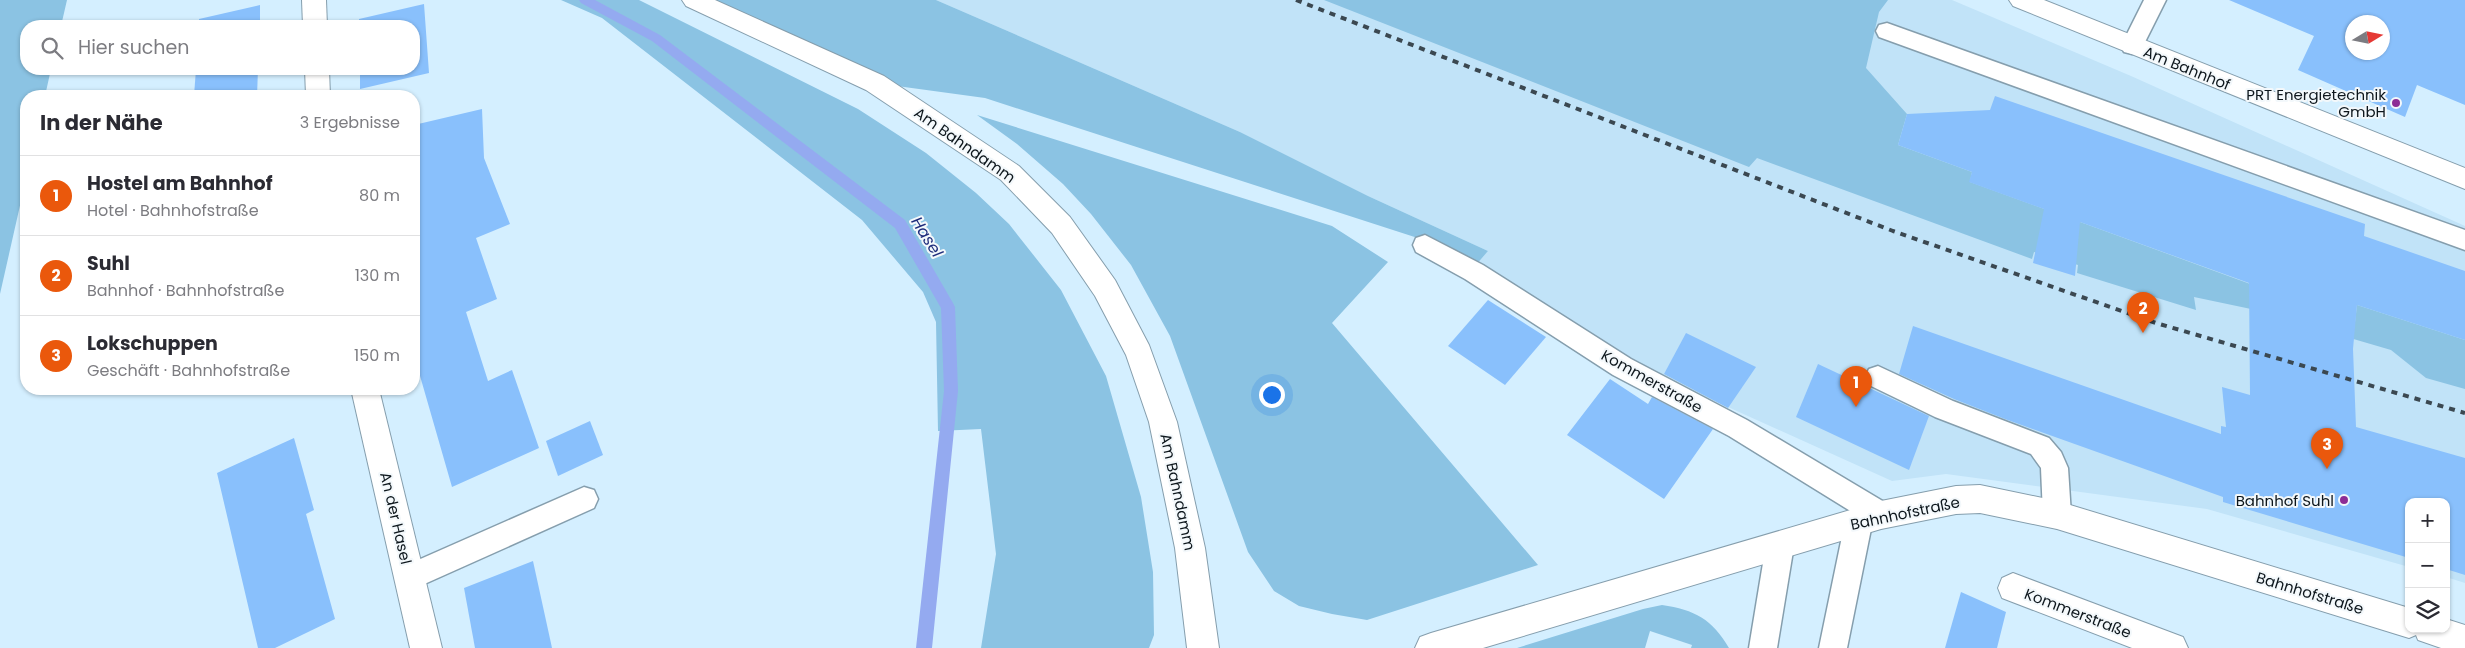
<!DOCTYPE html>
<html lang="de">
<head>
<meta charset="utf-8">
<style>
  body { margin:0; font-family:Poppins,sans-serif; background:#f7f7f7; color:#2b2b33 }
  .controls { position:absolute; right:15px; bottom:15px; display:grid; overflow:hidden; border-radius:10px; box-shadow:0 1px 4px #0004 }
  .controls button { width:45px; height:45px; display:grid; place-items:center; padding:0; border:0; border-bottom:1px solid #e1e1e2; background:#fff; color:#2b2b33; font:25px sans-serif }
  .compass { position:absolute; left:2345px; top:15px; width:45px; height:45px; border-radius:50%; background:#fff; box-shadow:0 1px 4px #0004; rotate:80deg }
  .you { position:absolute; left:1271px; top:394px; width:18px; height:18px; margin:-12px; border:4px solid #fff; border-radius:50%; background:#1a73e8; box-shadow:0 0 0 8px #1a73e833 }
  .badge { display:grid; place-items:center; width:32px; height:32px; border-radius:50%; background:#ea580c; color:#fff; font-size:16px; font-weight:700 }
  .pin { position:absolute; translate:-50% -41px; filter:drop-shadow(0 1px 2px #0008) }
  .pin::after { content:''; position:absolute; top:26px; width:18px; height:15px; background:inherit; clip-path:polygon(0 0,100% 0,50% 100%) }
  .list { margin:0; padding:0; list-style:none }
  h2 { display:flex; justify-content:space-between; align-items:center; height:65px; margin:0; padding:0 20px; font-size:21px }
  h2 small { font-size:16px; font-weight:400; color:#7c7c81 }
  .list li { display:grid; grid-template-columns:32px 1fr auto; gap:15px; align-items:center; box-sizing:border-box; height:80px; padding:0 20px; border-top:1px solid #e1e1e2 }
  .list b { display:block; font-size:19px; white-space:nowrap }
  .list p { margin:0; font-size:16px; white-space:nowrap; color:#7c7c81 }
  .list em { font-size:16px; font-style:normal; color:#7c7c81 }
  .icon { flex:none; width:28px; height:28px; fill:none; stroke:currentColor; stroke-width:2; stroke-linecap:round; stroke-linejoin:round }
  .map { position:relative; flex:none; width:2465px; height:648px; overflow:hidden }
  .search { position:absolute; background:#fff; box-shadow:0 1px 4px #0004; left:20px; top:20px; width:400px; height:55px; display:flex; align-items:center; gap:12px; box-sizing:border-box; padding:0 18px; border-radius:20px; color:#7c7c81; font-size:19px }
  .panel { position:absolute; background:#fff; box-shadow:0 1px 4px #0004; left:20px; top:90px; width:400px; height:305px; border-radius:20px }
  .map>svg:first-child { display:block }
  .built { fill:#c1e3f8 }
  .green { fill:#8bc3e3 }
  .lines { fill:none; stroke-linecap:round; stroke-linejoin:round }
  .stream { fill:#94aaf0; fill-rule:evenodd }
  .building { fill:#89c0fc; fill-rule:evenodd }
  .lane-casing { stroke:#859ead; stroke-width:3 }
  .street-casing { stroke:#859ead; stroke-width:2 }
  .lane { fill:#fff; fill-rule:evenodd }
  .street { fill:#fff; fill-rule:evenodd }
  .rail { stroke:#3b4851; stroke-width:4; stroke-dasharray:6 6; stroke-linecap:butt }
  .poi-dot { fill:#8d2d95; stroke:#f3f8fb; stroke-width:2 }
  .labels { text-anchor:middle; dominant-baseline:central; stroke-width:4; stroke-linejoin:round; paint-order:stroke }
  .street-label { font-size:15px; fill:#0d161c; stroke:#f3f8fb }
  .poi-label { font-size:15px; fill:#0d161c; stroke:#f3f8fb; text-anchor:end }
  .water-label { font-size:16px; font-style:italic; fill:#1f2d7c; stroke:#f3f8fb }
</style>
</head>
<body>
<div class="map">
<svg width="2465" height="648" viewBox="0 0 2465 648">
  <rect width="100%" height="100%" fill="#d4efff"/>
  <path class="built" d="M936,0h1016l179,76 334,150v357l-19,-6v-75h-37v65l-202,-58 -261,-35 -54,7 -268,-121 -148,-95 12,-14 -120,-55 -128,-64z"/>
  <g class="green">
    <path d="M0,0h67l-6,26h-35v43h25l-6,27h-19v83l-26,115z"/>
    <path d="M561,0h78l219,109 68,44 50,40 33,31 52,66 45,86 35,121 12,75 1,63 -5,13h-168l15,-94 -15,-125 -43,2 -2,-109 -13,-30 -61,-72 -260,-202z"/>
    <path d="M694,0h242l304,132 128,64 120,55 -12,14 -49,-24 -442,-143 -110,-15z"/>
    <path d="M1324,0h564l-9,12 -13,56 41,46 -9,31 74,27 -2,10 385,140 2,-17 108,35v49l-39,-11 -35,-28 -140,-41 -57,-12 2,13 -119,-37 1,-8 -44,-13 -2,7 -275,-101 -8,9z"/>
    <path d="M977,115l355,111 56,36 -56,61 206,242 -171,55 -35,-6 -33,-8 -25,-15 -26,-39 -78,-216 -39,-71 -40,-51 -28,-30 -46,-40z"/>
    <path d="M1662,605c33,5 50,14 67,43h-38l1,-3 -42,-14 -5,17h-128l126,-39z"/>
  </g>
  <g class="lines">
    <path class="stream" d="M579,0h16l65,35 245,185 48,83 2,4 3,84 -26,257h-16l28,-257 -3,-83 -46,-80 -243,-187 -71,-38z"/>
  </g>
  <g class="building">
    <path d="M2229,0h236v105l-48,-20 -12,32 -107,-47 16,-34zM2352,22h30v30h-30z"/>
    <path d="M424,4l5,69 -69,16v-20h54v-43h-55v-7z"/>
    <path d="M260,5v21h-61v-7z"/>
    <path d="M196,69h62l-1,27h-63z"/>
    <path d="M1995,96l370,128 -1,12 101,35v69l-108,-35 -4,44 3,78 109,31v117l-19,-6v-67h-37v56l-186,-56v-5l-218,-78 -51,-20 -55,-25 14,-48 308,108v-8l5,1 -4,-40 28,8 -1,-112 -169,-61 -5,54 -42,-13 11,-54 -75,-27 3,-10 -74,-27 9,-31 83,-4z"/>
    <path d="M482,109l2,49 26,66 -34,14 21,61 -31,13 22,69 24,-11 27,78 -87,39 -38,-132v-230z"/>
    <path d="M1488,300l58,37 -41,48 -57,-39z"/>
    <path d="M1686,333l70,34 -28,41 -64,-34z"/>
    <path d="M1818,364l111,52 -20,54 -113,-53z"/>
    <path d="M1610,379l38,25 4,-7 61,32 -49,70 -97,-64z"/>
    <path d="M590,421l13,34 -45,21 -12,-35z"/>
    <path d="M294,438l20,72 -8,4 29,105 -60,29h-17l-41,-175z"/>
    <path d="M533,561l19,87h-77l-11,-60z"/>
    <path d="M1961,592l45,20 -9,36h-52z"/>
  </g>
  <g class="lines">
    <defs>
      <g id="lane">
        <path d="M2144,0h22l-26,52 -8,2 -8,-2 -3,-6z"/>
        <path d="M1887,23l578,207v20l-586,-213 -3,-6 3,-6z"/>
        <path d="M1425,235l58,30 148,94 116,61 144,86 4,9 -4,9 -10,4 -9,-4 -25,124h-28l26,-126 7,-10 -123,-76 -116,-61 -148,-96 -49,-27 -3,-7 3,-7z"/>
        <path d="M1878,366l75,35 96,37 12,14 7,16 3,47 -4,9 -10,4 -10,-4 -4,-9 -2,-47 -10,-14 -96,-37 -66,-32 -4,-8 4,-8z"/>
        <path d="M584,487l10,3 4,9 -4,9 -174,78 -10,4 -10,-4 -4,-9 4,-9z"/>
        <path d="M1780,532l10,4 4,9 -17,103h-28l17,-103 4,-9z"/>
      </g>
      <g id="street">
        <path d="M302,0h24l1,26h-24z"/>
        <path d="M682,0h33l169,76 135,90 51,51 45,63 34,65 28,77 28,126 14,100h-32l-12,-100 -26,-126 -23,-67 -31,-59 -43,-63 -51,-53 -135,-90 -180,-84z"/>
        <path d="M2009,0h35l421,168v21l-452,-183z"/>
        <path d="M305,69h24l1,27h-24z"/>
        <path d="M351,389h28l63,259h-32z"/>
        <path d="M1980,485l77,16 352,107v21h37v-10l19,6v23h-24l-23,-8 -2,-5 -7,3 -352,-109 -77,-16 -24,1 -75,15 -398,119h-68l5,-11 11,-4 450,-132 75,-15z"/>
        <path d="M2013,573l170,64 5,11h-56l-130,-50 -4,-10 4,-10z"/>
      </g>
    </defs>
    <use href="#lane" class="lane-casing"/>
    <use href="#street" class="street-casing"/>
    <use href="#lane" class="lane"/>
    <use href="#street" class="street"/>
    <path class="rail" d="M1296,0l597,231 263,92 309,90"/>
  </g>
  <g class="poi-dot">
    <circle cx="2396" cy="103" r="5"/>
    <circle cx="2344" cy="500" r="5"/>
  </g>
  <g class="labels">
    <g class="street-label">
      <text transform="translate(2187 68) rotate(22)">Am Bahnhof</text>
      <text transform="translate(965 145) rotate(35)">Am Bahndamm</text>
      <text transform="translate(1652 381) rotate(29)">Kommerstraße</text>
      <text transform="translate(1178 492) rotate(78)">Am Bahndamm</text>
      <text transform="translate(1905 513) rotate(-12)">Bahnhofstraße</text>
      <text transform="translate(396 518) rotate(77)">An der Hasel</text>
      <text transform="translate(2310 593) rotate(17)">Bahnhofstraße</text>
      <text transform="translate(2078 613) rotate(21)">Kommerstraße</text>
    </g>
    <g class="poi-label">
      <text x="2386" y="94">PRT Energietechnik<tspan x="2386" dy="17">GmbH</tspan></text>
      <text x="2334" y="500">Bahnhof Suhl</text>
    </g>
    <g class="water-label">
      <text transform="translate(927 237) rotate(58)">Hasel</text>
    </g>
  </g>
</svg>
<div class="controls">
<button>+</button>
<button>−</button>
<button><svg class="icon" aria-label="layers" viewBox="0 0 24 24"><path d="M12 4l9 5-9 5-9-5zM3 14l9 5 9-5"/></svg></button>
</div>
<svg class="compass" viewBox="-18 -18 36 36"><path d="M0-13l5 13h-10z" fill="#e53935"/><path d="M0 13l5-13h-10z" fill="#7c7c81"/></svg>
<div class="you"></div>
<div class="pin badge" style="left:1856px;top:407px">1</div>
<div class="pin badge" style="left:2143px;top:333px">2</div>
<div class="pin badge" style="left:2327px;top:469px">3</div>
<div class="search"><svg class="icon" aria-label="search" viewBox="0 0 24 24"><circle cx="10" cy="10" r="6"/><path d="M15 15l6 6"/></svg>Hier suchen</div>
<section class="panel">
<h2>In der Nähe<small>3 Ergebnisse</small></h2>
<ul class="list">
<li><span class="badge">1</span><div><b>Hostel am Bahnhof</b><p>Hotel · Bahnhofstraße</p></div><em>80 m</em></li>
<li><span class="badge">2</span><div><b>Suhl</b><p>Bahnhof · Bahnhofstraße</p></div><em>130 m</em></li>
<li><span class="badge">3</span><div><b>Lokschuppen</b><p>Geschäft · Bahnhofstraße</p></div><em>150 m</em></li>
</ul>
</section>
</div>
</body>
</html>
